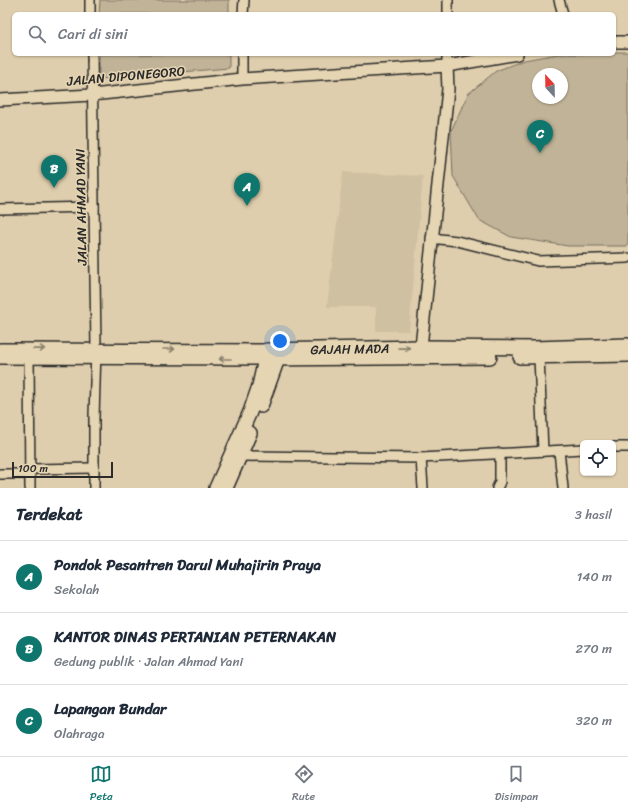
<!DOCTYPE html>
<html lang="id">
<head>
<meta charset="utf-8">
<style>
  body { margin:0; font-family:Sriracha,sans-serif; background:#f2f2f3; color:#1f2937 }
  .controls { position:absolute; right:12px; bottom:12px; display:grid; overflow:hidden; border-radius:6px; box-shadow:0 1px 3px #0004 }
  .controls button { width:36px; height:36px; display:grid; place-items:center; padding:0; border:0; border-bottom:1px solid #e0e1e3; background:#fff; color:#1f2937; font:20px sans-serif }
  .compass { position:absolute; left:532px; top:68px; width:36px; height:36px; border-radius:50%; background:#fff; box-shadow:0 1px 3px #0004; rotate:338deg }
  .scale { position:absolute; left:12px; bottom:10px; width:101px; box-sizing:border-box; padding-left:4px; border:2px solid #2b2b2b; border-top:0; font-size:11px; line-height:14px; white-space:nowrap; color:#2b2b2b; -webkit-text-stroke:3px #e6d5b2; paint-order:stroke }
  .you { position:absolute; left:280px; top:341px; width:14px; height:14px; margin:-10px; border:3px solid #fff; border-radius:50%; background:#1a73e8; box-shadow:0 0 0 6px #1a73e833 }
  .badge { display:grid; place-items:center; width:26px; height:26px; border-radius:50%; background:#0f766e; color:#fff; font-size:13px; font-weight:700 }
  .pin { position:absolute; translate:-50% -33px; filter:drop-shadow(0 1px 2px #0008) }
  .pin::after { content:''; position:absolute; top:21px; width:14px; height:12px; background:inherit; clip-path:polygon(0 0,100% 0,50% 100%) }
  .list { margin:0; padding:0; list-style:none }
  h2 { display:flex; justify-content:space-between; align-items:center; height:52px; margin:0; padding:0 16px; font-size:17px }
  h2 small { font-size:13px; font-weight:400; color:#747a83 }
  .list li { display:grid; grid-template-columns:26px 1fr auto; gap:12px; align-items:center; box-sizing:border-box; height:72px; padding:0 16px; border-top:1px solid #e0e1e3 }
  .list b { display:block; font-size:15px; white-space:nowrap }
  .list p { margin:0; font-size:13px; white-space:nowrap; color:#747a83 }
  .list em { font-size:13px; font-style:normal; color:#747a83 }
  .icon { flex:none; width:22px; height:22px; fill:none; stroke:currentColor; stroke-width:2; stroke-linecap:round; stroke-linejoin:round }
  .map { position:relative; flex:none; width:628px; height:488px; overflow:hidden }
  .search { position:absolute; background:#fff; box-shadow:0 1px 3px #0004; left:12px; right:12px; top:12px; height:44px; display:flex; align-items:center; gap:10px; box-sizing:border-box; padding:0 14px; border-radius:6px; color:#747a83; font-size:15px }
  .sheet { height:268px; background:#fff }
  nav { display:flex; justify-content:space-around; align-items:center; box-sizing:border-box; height:56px; border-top:1px solid #e0e1e3; background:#fff; font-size:11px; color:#747a83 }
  nav a { display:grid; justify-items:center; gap:2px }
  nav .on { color:#0f766e }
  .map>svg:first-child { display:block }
  .built { fill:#d0c0a2 }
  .green { fill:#c0b397; stroke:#766f61; fill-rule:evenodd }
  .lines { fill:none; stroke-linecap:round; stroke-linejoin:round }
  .minor-casing { stroke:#2b2b2b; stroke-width:12 }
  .major-casing { stroke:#2b2b2b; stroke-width:14 }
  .highway-casing { stroke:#2b2b2b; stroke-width:16 }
  .minor { stroke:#e6d5b2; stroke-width:9 }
  .major { stroke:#e6d5b2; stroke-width:11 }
  .highway { stroke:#e6d5b2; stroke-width:13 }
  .oneway { stroke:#88806e }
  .labels { text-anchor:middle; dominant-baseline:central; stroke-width:3; stroke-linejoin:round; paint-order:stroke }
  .street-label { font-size:13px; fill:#2b2b2b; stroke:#e6d5b2 }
</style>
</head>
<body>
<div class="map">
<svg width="628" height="488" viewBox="0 0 628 488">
  <rect width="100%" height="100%" fill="#dfcead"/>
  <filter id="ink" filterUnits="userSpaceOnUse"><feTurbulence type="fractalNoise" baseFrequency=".025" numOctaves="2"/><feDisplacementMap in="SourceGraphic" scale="8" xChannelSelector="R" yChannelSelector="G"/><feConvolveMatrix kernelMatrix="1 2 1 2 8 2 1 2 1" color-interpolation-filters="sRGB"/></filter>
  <g filter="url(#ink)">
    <path class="built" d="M343,172l80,4 -14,155h-33v-24h-49z"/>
    <g class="green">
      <path d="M100,0h129v14h-130z"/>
      <path d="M614,52h14v194h-60l-57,-9 -32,-17 -26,-44 -2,-45 17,-37 28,-23 28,-11 34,-6h56zM538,74h24v24h-24z"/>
      <path d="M99,54h130v14l-130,11z"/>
    </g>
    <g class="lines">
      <defs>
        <g id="minor">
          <path d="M90,0v14"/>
          <path d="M559,0l4,14"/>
          <path d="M243,14l1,-14"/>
          <path d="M448,14v-14"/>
          <path d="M92,54l4,295 -2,68v71"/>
          <path d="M447,66v-12"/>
          <path d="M242,79v-25"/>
          <path d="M0,209l94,-2"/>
          <path d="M431,238l26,3 81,20 90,-3"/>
          <path d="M539,357l4,94"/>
          <path d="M29,358l1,130"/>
          <path d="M613,447h15"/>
          <path d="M559,451l4,37"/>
          <path d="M240,456l181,2 162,-9"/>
          <path d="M421,458l2,30"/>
          <path d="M30,469l64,-1"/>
          <path d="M0,474h30"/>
          <path d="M497,488l3,-6v-29"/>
        </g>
        <g id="major">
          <path d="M614,42h14"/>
          <path d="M0,100l92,-5 150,-16 205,-13 70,-12"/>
          <path d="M421,347l27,-258 -1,-23"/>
          <path d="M0,349l267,1"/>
          <path d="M0,358l264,1"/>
        </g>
        <g id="highway">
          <path d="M520,357l108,-2"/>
          <path d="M264,359l226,-2"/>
          <path d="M261,406l19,-53"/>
          <path d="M216,488l34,-76 9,-26 8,-36 154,-3 113,1 94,-3"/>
          <path d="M226,488l24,-55"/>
        </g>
      </defs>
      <use href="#minor" class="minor-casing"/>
      <use href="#major" class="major-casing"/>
      <use href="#highway" class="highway-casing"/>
      <use href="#minor" class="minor"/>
      <use href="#major" class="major"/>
      <use href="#highway" class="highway"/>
    </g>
    <defs><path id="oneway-shaft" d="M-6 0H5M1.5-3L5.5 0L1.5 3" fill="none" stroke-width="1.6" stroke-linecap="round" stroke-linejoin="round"/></defs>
    <g class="oneway">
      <use href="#oneway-shaft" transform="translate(404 348) rotate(-1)"/>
      <use href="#oneway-shaft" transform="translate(39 349) rotate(-1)"/>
      <use href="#oneway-shaft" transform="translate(169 349)"/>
      <use href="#oneway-shaft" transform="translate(225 359) rotate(-180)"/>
    </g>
  </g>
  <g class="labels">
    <g class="street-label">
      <text transform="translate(126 76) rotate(-5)">JALAN DIPONEGORO</text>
      <text transform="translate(81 207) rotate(-91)">JALAN AHMAD YANI</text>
      <text transform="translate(350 349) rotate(-1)">GAJAH MADA</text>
    </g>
  </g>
</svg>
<div class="controls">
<button><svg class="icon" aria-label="locate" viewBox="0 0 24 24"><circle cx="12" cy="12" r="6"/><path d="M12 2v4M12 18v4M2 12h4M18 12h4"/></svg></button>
</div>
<svg class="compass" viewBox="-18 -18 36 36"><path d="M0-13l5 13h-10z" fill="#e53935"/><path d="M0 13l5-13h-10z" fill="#747a83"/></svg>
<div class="scale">100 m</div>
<div class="you"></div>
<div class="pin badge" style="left:247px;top:206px">A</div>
<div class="pin badge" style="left:54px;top:188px">B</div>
<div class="pin badge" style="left:540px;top:153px">C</div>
<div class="search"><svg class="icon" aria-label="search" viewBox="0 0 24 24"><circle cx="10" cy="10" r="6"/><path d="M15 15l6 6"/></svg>Cari di sini</div>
</div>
<section class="sheet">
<h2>Terdekat<small>3 hasil</small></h2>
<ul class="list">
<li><span class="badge">A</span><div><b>Pondok Pesantren Darul Muhajirin Praya</b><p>Sekolah</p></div><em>140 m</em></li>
<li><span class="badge">B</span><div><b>KANTOR DINAS PERTANIAN PETERNAKAN</b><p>Gedung publik · Jalan Ahmad Yani</p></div><em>270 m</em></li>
<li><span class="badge">C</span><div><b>Lapangan Bundar</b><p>Olahraga</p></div><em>320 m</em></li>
</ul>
</section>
<nav>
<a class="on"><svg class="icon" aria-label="map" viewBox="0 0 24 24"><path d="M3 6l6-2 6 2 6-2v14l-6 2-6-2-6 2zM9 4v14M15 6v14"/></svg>Peta</a>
<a><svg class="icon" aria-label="directions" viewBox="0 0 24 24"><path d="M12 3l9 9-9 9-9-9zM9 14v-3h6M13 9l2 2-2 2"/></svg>Rute</a>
<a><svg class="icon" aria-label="saved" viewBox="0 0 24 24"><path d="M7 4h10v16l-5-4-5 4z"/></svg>Disimpan</a>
</nav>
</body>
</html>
